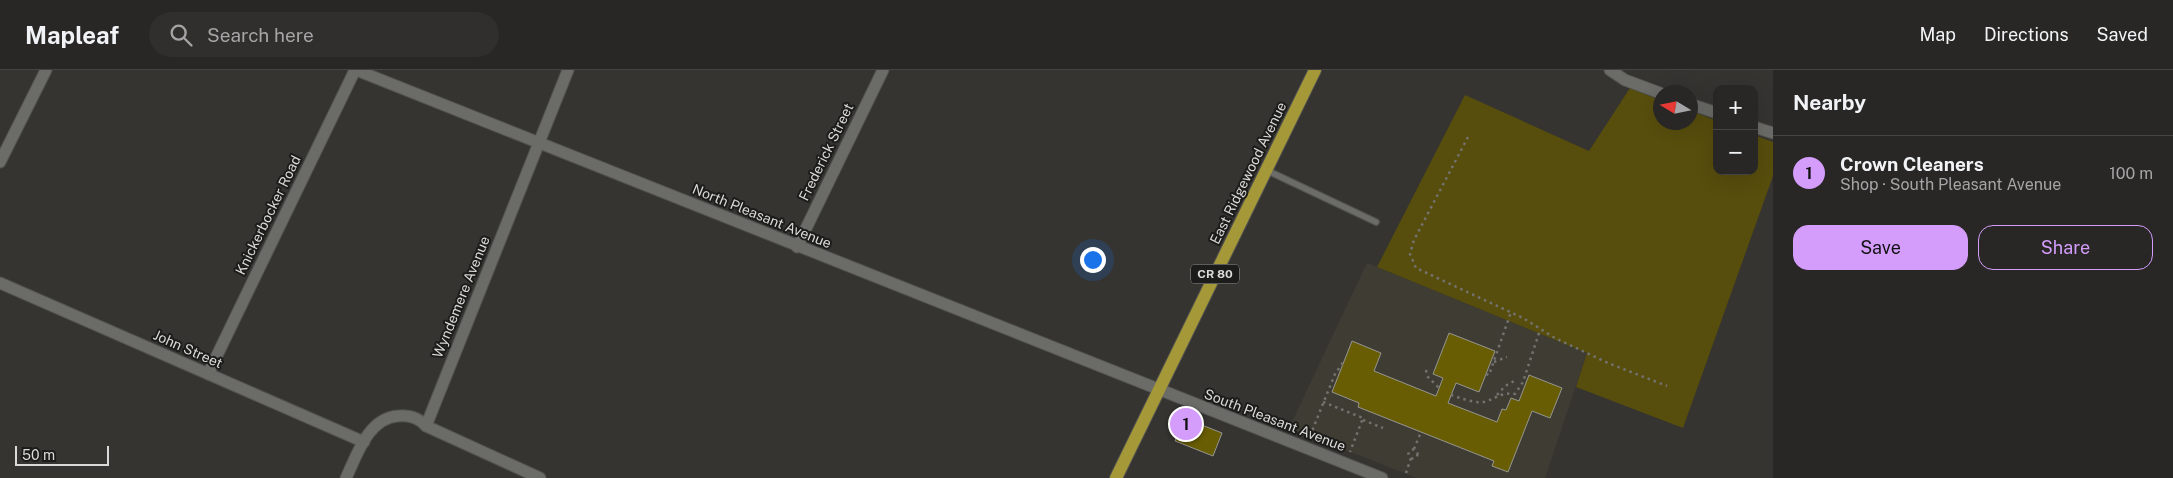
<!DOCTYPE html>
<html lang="en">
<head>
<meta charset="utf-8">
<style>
  body { margin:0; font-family:"Public Sans",sans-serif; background:#302f2d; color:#f1f3f6 }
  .controls { position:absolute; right:15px; top:15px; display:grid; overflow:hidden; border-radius:10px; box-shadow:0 5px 20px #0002 }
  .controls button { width:45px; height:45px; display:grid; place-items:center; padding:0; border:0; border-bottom:1px solid #444442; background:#282725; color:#f1f3f6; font:25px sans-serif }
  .compass { position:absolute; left:1653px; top:15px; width:45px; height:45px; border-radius:50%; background:#282725; box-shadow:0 5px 20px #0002; rotate:280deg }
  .scale { position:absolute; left:15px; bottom:12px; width:94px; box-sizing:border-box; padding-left:5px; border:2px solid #dbdad8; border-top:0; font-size:14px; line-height:18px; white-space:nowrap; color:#dbdad8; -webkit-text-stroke:4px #1c1c1a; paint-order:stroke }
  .you { position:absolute; left:1092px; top:189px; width:18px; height:18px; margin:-12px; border:4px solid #fff; border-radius:50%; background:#1a73e8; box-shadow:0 0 0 8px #1a73e833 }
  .badge { display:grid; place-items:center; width:32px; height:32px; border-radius:50%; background:#d49cfb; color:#111; font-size:16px; font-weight:700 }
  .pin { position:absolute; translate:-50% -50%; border:2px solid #fff; box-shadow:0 1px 5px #0006 }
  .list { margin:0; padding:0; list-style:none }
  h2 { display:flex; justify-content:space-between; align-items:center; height:65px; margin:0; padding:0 20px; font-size:21px }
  h2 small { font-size:16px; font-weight:400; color:#a5a5a7 }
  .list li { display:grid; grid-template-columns:32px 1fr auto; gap:15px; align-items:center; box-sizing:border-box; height:75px; padding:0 20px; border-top:1px solid #444442 }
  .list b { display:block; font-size:19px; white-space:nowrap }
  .list p { margin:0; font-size:16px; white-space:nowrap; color:#a5a5a7 }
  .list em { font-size:16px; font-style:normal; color:#a5a5a7 }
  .actions { display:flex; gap:10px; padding:15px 20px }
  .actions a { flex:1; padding:11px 0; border:1px solid #d49cfb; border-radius:15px; text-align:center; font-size:18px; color:#d49cfb }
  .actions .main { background:#d49cfb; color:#111 }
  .icon { flex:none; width:28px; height:28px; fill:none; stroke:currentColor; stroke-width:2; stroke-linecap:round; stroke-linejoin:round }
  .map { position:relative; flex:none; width:1773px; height:408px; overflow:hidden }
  header { display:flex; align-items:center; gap:30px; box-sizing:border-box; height:70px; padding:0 25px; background:#282725; border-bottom:1px solid #444442 }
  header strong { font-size:24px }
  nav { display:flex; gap:28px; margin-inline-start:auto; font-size:18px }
  .search { width:350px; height:45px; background:#302f2d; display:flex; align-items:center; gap:12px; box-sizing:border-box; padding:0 18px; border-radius:28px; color:#a5a5a7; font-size:19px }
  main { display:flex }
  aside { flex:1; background:#282725 }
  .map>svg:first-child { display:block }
  .built { fill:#3e3c33 }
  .green { fill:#574d0d }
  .building { fill:#695d03; stroke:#969692 }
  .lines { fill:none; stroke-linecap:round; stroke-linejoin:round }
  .service-casing { stroke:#51514e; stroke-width:8 }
  .minor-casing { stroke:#51514e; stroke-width:13 }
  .primary-casing { stroke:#51514e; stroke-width:14 }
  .path { stroke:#73726f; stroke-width:2.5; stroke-dasharray:2.5 4; stroke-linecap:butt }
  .service { stroke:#6b6b67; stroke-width:5.5 }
  .minor { stroke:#6b6b67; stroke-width:11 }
  .primary { stroke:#a59838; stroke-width:12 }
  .labels { text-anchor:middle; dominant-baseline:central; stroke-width:4; stroke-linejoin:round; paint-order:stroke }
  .shield { fill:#1c1c1a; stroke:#a2a19f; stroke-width:1 }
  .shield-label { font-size:12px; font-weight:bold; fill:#dbdad8 }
  .street-label { font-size:14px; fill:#dbdad8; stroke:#1c1c1a }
</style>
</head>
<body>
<header>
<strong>Mapleaf</strong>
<div class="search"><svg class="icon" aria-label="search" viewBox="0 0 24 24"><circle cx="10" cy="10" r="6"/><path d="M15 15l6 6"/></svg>Search here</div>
<nav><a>Map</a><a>Directions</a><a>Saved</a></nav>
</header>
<main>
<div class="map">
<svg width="1773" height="408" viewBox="0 0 1773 408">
  <rect width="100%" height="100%" fill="#353431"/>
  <path class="built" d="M1367,193l220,90 -42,125h-128l-128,-50z"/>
  <path class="green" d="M1630,18l30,12v22h30l1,-11 26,10v50h37v-36l19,7v34l-90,252 -107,-41 11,-34 -210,-86 88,-172 124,56z"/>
  <g class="building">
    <path d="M1449,263l46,18 -16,41 -23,-9 -8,20 49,19 5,-13 4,1 5,-12 8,3 10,-26 33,13 -12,30 -18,-7 -24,61 -16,-6 2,-5 -136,-54 1,-4 -27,-11 20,-51 29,12 -7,18 62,25 7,-18 -10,-4z"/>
    <path d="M1184,348l38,15 -9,23 -38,-15z"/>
  </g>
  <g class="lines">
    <defs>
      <path id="service" d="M1266,100l110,52"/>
      <g id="minor">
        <path d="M356,0l1026,408"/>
        <path d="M1610,0l15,10 35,13"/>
        <path d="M1690,34l27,9"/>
        <path d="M1754,57l19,6"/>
        <path d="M0,92l46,-92"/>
        <path d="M797,177l86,-177"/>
        <path d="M0,213l364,159"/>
        <path d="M208,304l147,-304"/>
        <path d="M426,356l142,-356"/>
        <path d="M346,408c11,-23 22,-60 52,-62 11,-1 21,2 28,10l114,52"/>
      </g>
      <path id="primary" d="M1116,408l199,-408"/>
    </defs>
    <use href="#service" class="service-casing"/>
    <use href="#minor" class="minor-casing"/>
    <use href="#primary" class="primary-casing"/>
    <g class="path">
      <path d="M1468,67l-54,103 -4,14 6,14 107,50 32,20 53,25 59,23"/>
      <path d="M1494,292l13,-5"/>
      <path d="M1426,300l1,6 12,12"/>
      <path d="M1486,304l3,1 22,-63"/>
      <path d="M1451,325c9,3 28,10 36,6 11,-4 16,-9 28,-7l8,-12 17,-52"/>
      <path d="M1497,325l8,-9 11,-6"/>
      <path d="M1323,332l40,16 -13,34"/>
      <path d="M1363,350l20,8"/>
      <path d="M1310,366l25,-62 9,-13"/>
      <path d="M1414,379l7,-17"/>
      <circle cx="1413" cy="384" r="4.5"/>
      <path d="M1406,403l5,-15"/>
    </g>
    <use href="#service" class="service"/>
    <use href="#minor" class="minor"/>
    <use href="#primary" class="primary"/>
  </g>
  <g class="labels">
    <rect class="shield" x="1191" y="194.5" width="48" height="19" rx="4"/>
    <g class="shield-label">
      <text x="1215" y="204">CR 80</text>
    </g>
    <g class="street-label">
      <text transform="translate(826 82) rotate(-64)">Frederick Street</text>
      <text transform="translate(1248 103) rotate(-64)">East Ridgewood Avenue</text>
      <text transform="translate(268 145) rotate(-64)">Knickerbocker Road</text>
      <text transform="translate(762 146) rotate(22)">North Pleasant Avenue</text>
      <text transform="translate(461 227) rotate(-68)">Wyndemere Avenue</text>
      <text transform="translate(188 279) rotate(24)">John Street</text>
      <text transform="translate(1275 350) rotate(21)">South Pleasant Avenue</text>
    </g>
  </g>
</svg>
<div class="controls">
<button>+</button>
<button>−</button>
</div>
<svg class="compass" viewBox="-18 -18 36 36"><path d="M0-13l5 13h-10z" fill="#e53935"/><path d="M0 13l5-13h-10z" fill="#a5a5a7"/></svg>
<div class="scale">50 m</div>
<div class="you"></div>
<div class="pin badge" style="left:1186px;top:354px">1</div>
</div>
<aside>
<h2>Nearby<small></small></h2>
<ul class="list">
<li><span class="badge">1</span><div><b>Crown Cleaners</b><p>Shop · South Pleasant Avenue</p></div><em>100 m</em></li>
</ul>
<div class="actions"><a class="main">Save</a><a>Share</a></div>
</aside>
</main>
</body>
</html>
